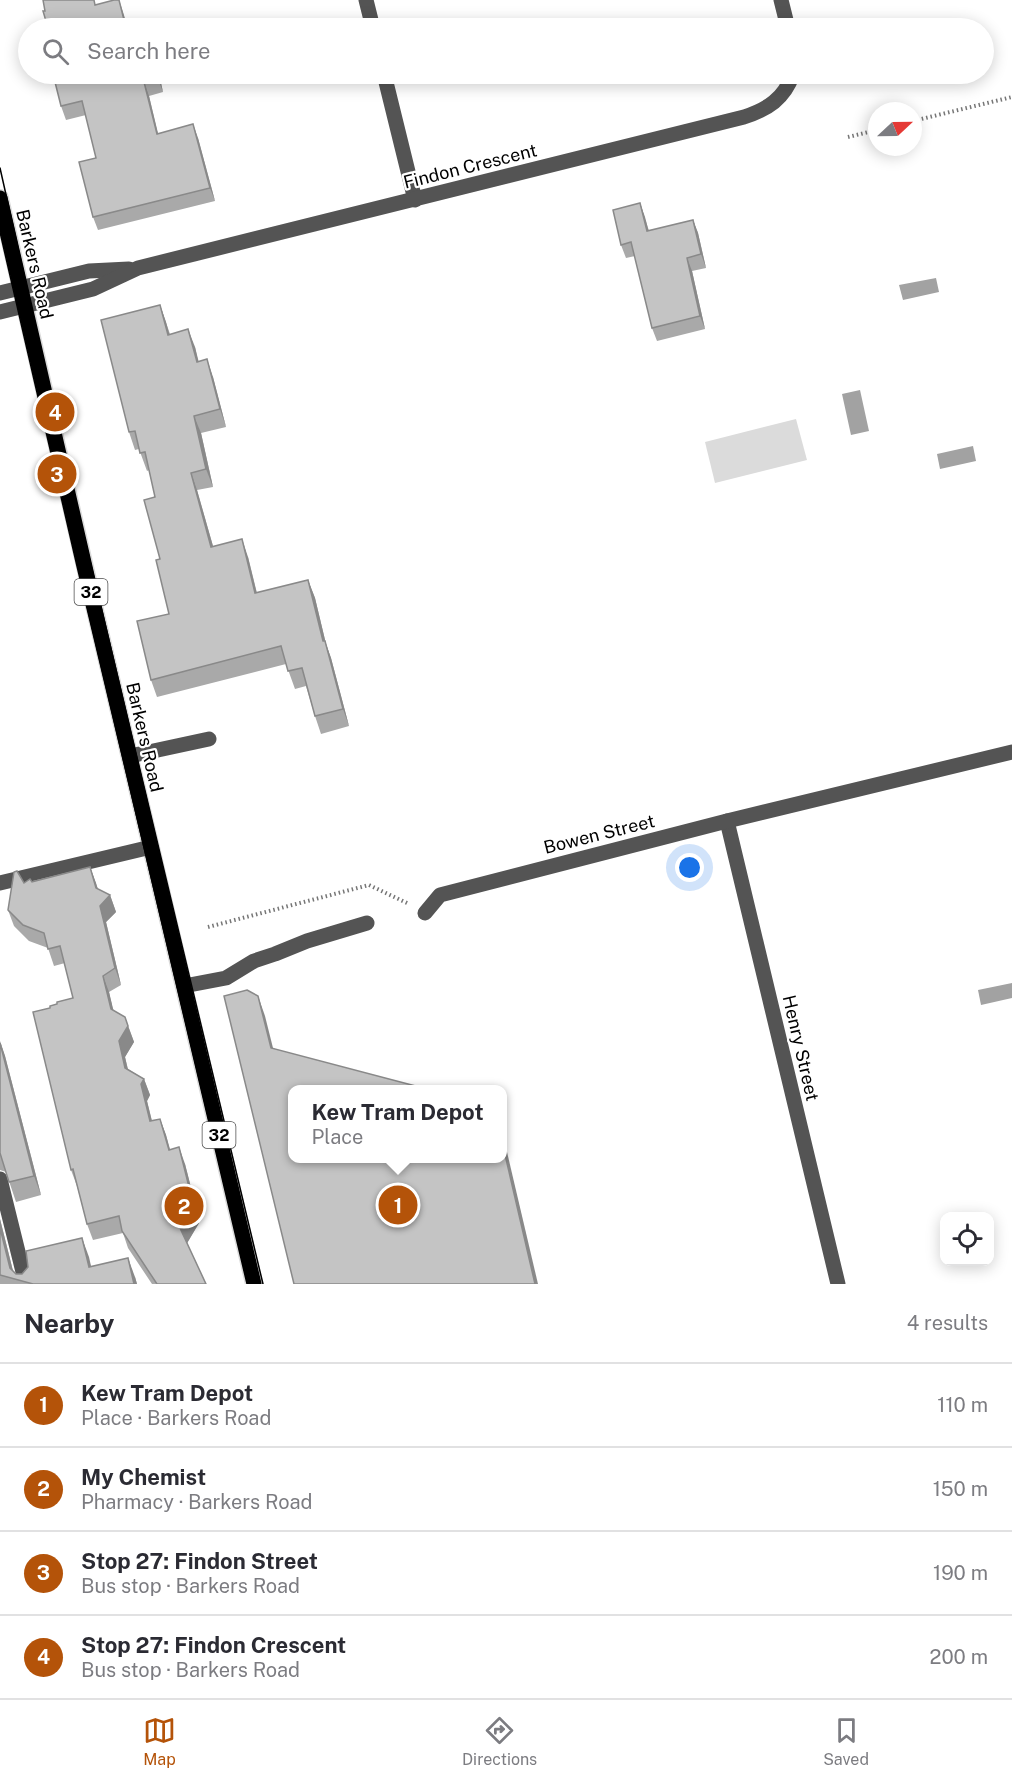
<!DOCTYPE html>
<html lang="en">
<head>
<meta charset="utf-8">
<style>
  body { margin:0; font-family:"Public Sans",sans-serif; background:#f7f7f7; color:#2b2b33 }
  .controls { position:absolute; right:18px; bottom:18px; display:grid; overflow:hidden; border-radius:12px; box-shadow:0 3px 15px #0003 }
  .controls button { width:54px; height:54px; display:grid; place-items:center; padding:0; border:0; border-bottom:2px solid #e1e1e2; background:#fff; color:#2b2b33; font:30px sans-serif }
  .compass { position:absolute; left:868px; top:102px; width:54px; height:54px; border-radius:50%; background:#fff; box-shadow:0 3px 15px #0003; rotate:68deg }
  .you { position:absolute; left:690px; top:868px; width:21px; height:21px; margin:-15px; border:4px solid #fff; border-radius:50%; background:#1a73e8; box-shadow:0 0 0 9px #1a73e833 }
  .badge { display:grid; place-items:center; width:39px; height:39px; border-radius:50%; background:#b45309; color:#fff; font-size:20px; font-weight:700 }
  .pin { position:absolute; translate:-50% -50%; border:3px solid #fff; box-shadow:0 2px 6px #0006 }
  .popup { position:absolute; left:288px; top:1085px; width:219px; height:78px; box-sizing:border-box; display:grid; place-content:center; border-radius:12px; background:#fff; filter:drop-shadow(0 2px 4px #0005); font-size:20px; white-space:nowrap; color:#7c7c81 }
  .popup b { font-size:22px; color:#2b2b33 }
  .popup::after { content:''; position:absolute; left:50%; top:100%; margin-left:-12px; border:12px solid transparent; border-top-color:#fff }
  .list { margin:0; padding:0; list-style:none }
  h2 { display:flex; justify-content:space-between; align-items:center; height:78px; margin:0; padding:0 24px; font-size:26px }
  h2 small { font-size:20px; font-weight:400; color:#7c7c81 }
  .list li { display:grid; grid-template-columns:39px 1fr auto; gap:18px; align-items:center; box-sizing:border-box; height:84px; padding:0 24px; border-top:2px solid #e1e1e2 }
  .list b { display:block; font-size:22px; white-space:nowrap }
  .list p { margin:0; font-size:20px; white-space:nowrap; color:#7c7c81 }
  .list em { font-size:20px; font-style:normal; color:#7c7c81 }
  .icon { flex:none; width:33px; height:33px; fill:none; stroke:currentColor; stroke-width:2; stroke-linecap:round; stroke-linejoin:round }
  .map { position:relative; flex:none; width:1012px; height:1284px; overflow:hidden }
  .search { position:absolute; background:#fff; box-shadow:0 3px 15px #0003; left:18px; right:18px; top:18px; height:66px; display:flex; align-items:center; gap:15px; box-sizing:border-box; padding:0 21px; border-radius:33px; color:#7c7c81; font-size:22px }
  .sheet { height:414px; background:#fff }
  nav { display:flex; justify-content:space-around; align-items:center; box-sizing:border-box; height:84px; border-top:2px solid #e1e1e2; background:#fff; font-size:16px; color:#7c7c81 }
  nav a { display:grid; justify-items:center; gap:3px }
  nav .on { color:#b45309 }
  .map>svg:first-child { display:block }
  .green { fill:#dbdbdb }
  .water { fill:#a2a2a2 }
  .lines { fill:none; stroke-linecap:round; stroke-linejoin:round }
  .major-casing { stroke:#dbdbdb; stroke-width:18 }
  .path { stroke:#767676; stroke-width:4; stroke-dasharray:1.5 3; stroke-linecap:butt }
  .minor { stroke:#545454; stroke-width:15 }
  .major { stroke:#000; stroke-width:15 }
  .tram { stroke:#000; stroke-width:1.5 }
  .wall { fill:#a9a9a9 }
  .shaded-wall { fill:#898989 }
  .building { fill:#c4c4c4; stroke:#898989; stroke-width:1.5 }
  .labels { text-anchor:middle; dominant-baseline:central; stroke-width:4.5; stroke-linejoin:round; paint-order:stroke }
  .shield { fill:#fff; stroke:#4c4c4c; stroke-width:1.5 }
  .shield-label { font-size:16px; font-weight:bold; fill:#000 }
  .street-label { font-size:18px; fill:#000; stroke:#fff }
</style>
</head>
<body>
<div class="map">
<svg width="1012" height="1284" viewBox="0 0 1012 1284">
  <rect width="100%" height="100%" fill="#fff"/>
  <path class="green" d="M796,419l11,41 -92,23 -10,-41z"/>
  <g class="water">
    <path d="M936,278l3,14 -36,8 -4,-15z"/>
    <path d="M860,390l9,41 -18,4 -9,-41z"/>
    <path d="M973,446l3,15 -36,8 -3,-15z"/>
    <path d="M1012,983v15l-31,7 -3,-15z"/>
  </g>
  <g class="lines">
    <defs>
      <path id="major" d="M0,198l94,408 160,678"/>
    </defs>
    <use href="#major" class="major-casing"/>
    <g class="path">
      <path d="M913,121l99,-24"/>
      <path d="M848,137l29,-7"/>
      <path d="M208,927l161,-42 40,19"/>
    </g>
    <g class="minor">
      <path d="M366,0l7,28"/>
      <path d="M781,0l7,28"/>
      <path d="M384,74l31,126"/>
      <path d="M0,293l89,-22 40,-2"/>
      <path d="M0,312l93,-23 45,-21 606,-151c24,-8 40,-18 49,-43"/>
      <path d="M130,756l79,-17"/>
      <path d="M727,821l111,463"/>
      <path d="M0,883l151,-36"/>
      <path d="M425,913l15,-18 287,-74 285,-69"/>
      <path d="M184,986l42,-8 28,-17 21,-7 32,-13 60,-18"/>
      <path d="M0,1179l26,105"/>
    </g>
    <use href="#major" class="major"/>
    <g class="tram">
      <path d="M0,168l63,280 200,836"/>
      <path d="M0,232l77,334 171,718"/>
    </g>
  </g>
  <g class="wall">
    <path d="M159,74l4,18 -14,4 9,37 40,5 17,63 -117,29 -5,-13 3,-59 -10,-43 -20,5 -5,-14v-29z"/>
    <path d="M640,203l9,28 44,-11 5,13 8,35 -14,3 13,58 -48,12 -5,-13 -17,-72 -9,2 -5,-13z"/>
    <path d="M160,305l10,29 25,13 3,14 15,16 13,50 -25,6 12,54 -16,3 16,56 35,11 9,36 51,-13 7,18 11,46 5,14 18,68 -28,8 -6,-18 -9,-30 -11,3 -9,-25 -129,33 -6,-17 18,-66 -9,-55 -5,-62 -6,-27 -2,1 -8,-22 -4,1 -6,-18z"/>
    <path d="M90,867l8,22 12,6 6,17 -10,10 15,63 -12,7 4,18 12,7 9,25 -9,15 3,12 16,10 6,16 -3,6 5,20 8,-2 6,16 4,14 15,15 14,55v4l-12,20 19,41h-54l-24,-36 -5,-15 -30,7 -6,-16 -10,-38 -6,-16 -21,-162 23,-10 -8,-35 -11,3 -6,-18 -19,-7 -15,-15 -6,-16 16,-27z"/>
    <path d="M0,1041l5,15 36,139 -25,7 -10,-30 -6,-2z"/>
    <path d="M0,1219l13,52 3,3h6l60,-36 9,29 44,10 2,7h-137z"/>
  </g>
  <g class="shaded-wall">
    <path d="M119,0l4,12 5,16h-2z"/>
    <path d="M157,74h2l4,18 -5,-13z"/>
    <path d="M144,82l5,14 12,51 -4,-13z"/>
    <path d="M193,124l5,14 17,63 -5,-13z"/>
    <path d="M640,203l5,14 7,27 -5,-13z"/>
    <path d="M693,220l5,13 8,35 -5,-14z"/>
    <path d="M687,258l5,13 13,58 -5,-13z"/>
    <path d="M160,305l6,17 8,30 -6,-17z"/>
    <path d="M188,329l7,18 8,32 -6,-17z"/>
    <path d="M207,359l6,18 13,50 -6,-18z"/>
    <path d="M194,416l7,17 12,54 -7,-18z"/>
    <path d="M191,473l6,17 21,74 -7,-17z"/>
    <path d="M242,539l6,18 13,54 -6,-18z"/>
    <path d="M308,580l7,18 11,46 5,14 18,68 -6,-17 -20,-68z"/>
    <path d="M90,867l6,16 6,21 8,-9 6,17 -10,10 15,63 -6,-17z"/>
    <path d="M103,976l6,16 8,33 -6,-16z"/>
    <path d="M258,996l7,20 13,52 -7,-20z"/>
    <path d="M128,1026l6,16 -9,15 6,27 -6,-16 -6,-27z"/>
    <path d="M0,1041l5,15 36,139 -7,-19z"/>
    <path d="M144,1079l6,16 -3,6 9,37 -6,-17 -9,-37z"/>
    <path d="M160,1119l6,16 8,31 -5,-16z"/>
    <path d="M503,1135l35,149h-3l-32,-138z"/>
    <path d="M179,1147l6,17 14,55v4l-13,22 -6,-17z"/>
    <path d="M0,1219l15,60 -5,-11 -10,-40z"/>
    <path d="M82,1238l7,19 6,27 -6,-17z"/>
    <path d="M128,1258l7,19 2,7h-3z"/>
  </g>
  <g class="building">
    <path d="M43,0h51l1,5 19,-5h5l7,28h-78l-5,-17h2z"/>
    <path d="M60,74h97l1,5 -14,3 13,52 36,-10 17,64 -117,29 -14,-55 17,-4 -14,-57 -21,5 -7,-28 7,-1z"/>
    <path d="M640,203l7,28 46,-11 8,34 -14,4 13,58 -48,12 -21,-86 -10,3 -8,-35z"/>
    <path d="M160,305l8,30 20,-6 9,33 10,-3 13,50 -26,7 12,53 -15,4 20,74 31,-8 13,54 53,-13 15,61h2l18,68 -28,7 -13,-48 -14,3 -7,-25 -130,34 -14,-59 32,-7 -13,-54 4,-1 -16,-59 11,-3 -10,-45 -5,1 -5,-22 -6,1 -28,-112z"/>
    <path d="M90,867l6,21 14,7 -10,11 15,62 -12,8 8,33 14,8 3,9 -9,15 6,27 19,11 -3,5 9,37 10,-2 9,31 10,-3 14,56v4l-13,21 26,56h-49l-35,-53 -3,-15 -32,8 -14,-55 -2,1 -38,-158 17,-4v-2l7,-2v-2l16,-4 -13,-52 -12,3 -4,-16 -21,-8 -15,-15 6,-38 3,-1 7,12 6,-4 2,3z"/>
    <path d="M247,990l11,6 13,52 156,41h-134v69h210v-12l32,138h-241l-70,-288z"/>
    <path d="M0,1043l34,133 -25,6 -9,-29z"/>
    <path d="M0,1228l10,40 6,6h6l6,-7 -2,-16 56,-13 7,29 39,-9 6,26h-101l-33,-9z"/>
  </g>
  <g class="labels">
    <g class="shield">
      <rect x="74.5" y="579" width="33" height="26" rx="4.5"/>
      <rect x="202.5" y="1122" width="33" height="26" rx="4.5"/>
    </g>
    <g class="shield-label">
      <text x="91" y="592">32</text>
      <text x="219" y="1135">32</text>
    </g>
    <g class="street-label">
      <text transform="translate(470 166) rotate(-14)">Findon Crescent</text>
      <text transform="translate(35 264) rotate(77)">Barkers Road</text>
      <text transform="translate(145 737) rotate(77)">Barkers Road</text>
      <text transform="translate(599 834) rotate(-14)">Bowen Street</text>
      <text transform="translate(801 1048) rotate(77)">Henry Street</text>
    </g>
  </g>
</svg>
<div class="controls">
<button><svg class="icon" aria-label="locate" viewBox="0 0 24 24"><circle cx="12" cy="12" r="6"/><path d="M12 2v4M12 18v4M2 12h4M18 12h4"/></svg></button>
</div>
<svg class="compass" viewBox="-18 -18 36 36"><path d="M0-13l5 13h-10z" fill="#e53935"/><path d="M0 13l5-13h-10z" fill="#7c7c81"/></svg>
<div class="you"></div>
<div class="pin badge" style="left:398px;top:1205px">1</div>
<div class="popup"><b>Kew Tram Depot</b>Place</div>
<div class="pin badge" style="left:184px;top:1206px">2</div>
<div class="pin badge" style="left:57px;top:474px">3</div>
<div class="pin badge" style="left:55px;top:412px">4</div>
<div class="search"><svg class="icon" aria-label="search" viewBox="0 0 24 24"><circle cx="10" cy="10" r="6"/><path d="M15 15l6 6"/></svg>Search here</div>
</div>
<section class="sheet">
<h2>Nearby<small>4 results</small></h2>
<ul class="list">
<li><span class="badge">1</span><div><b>Kew Tram Depot</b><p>Place · Barkers Road</p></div><em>110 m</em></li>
<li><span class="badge">2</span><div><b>My Chemist</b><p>Pharmacy · Barkers Road</p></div><em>150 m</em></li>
<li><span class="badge">3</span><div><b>Stop 27: Findon Street</b><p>Bus stop · Barkers Road</p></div><em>190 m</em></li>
<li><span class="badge">4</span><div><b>Stop 27: Findon Crescent</b><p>Bus stop · Barkers Road</p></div><em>200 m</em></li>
</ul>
</section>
<nav>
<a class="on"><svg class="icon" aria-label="map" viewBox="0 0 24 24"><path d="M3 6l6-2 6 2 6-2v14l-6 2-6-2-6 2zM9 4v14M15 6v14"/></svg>Map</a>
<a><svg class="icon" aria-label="directions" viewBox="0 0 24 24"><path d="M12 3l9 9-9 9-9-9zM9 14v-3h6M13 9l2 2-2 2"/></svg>Directions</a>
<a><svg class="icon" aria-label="saved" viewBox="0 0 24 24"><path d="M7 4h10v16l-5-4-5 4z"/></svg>Saved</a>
</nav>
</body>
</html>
